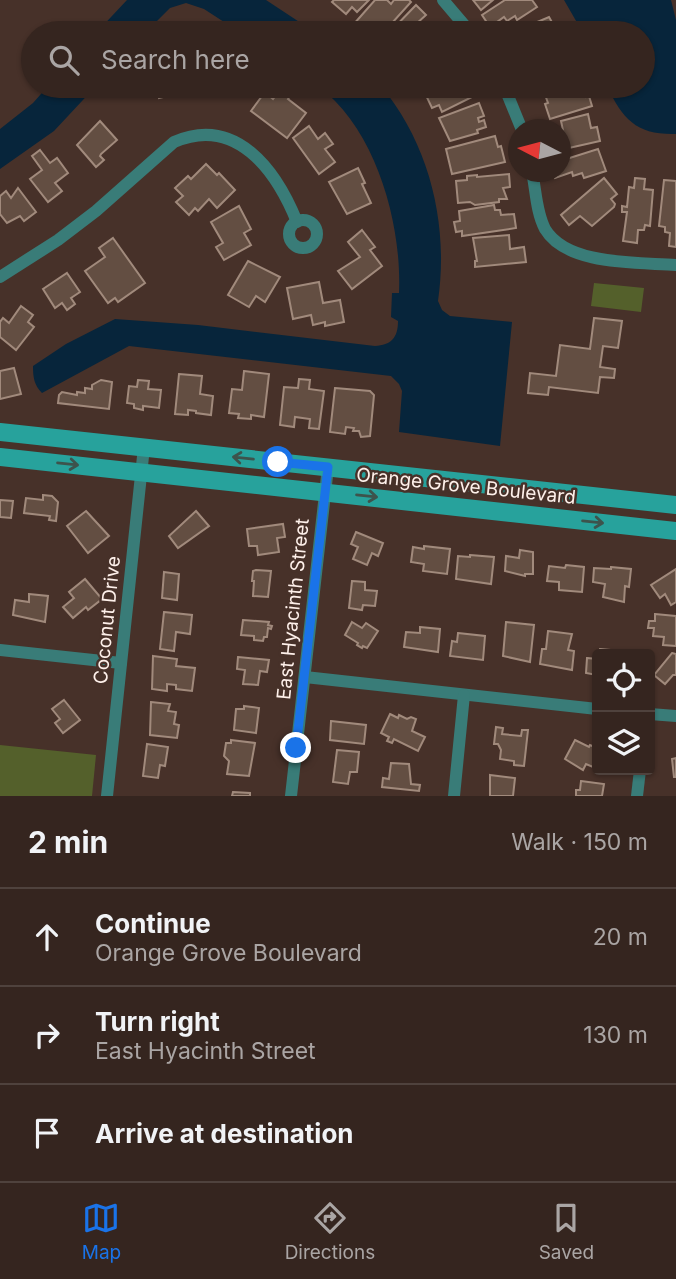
<!DOCTYPE html>
<html lang="en">
<head>
<meta charset="utf-8">
<style>
  body { margin:0; font-family:Inter,sans-serif; background:#40312c; color:#f1f3f6 }
  .controls { position:absolute; right:21px; bottom:21px; display:grid; overflow:hidden; border-radius:7px; box-shadow:0 2px 5px #0004 }
  .controls button { width:63px; height:63px; display:grid; place-items:center; padding:0; border:0; border-bottom:2px solid #4f423d; background:#35251f; color:#f1f3f6; font:35px sans-serif }
  .compass { position:absolute; left:508px; top:119px; width:63px; height:63px; border-radius:50%; background:#35251f; box-shadow:0 2px 5px #0004; rotate:276deg }
  .stop { position:absolute; width:21px; height:21px; margin:-16px; border:5px solid #1a73e8; border-radius:50%; background:#fff }
  .stop.end { background:#1a73e8; border-color:#fff; box-shadow:0 2px 7px #0008 }
  .list { margin:0; padding:0; list-style:none }
  h2 { display:flex; justify-content:space-between; align-items:center; height:91px; margin:0; padding:0 28px; font-size:30px }
  h2 small { font-size:23px; font-weight:400; color:#aaa5a4 }
  .list li { display:grid; grid-template-columns:46px 1fr auto; gap:21px; align-items:center; box-sizing:border-box; height:98px; padding:0 28px; border-top:2px solid #4f423d }
  .list b { display:block; font-size:26px; white-space:nowrap }
  .list p { margin:0; font-size:23px; white-space:nowrap; color:#aaa5a4 }
  .list em { font-size:23px; font-style:normal; color:#aaa5a4 }
  .icon { flex:none; width:38px; height:38px; fill:none; stroke:currentColor; stroke-width:2; stroke-linecap:round; stroke-linejoin:round }
  .map { position:relative; flex:none; width:676px; height:796px; overflow:hidden }
  .search { position:absolute; background:#35251f; box-shadow:0 2px 5px #0004; left:21px; right:21px; top:21px; height:77px; display:flex; align-items:center; gap:18px; box-sizing:border-box; padding:0 24px; border-radius:38px; color:#aaa5a4; font-size:26px }
  .sheet { height:385px; background:#35251f }
  nav { display:flex; justify-content:space-around; align-items:center; box-sizing:border-box; height:98px; border-top:2px solid #4f423d; background:#35251f; font-size:19px; color:#aaa5a4 }
  nav a { display:grid; justify-items:center; gap:4px }
  nav .on { color:#1a73e8 }
  .map>svg:first-child { display:block }
  .green { fill:#54602b }
  .water { fill:#07253b }
  .building { fill:#634e42; stroke:#a18a7c; stroke-width:2 }
  .lines { fill:none; stroke-linecap:round; stroke-linejoin:round }
  .street { stroke:#397c78; stroke-width:12 }
  .secondary { stroke:#27a29c; stroke-width:18 }
  .oneway { stroke:#3d534c }
  .route { stroke:#1a73e8; stroke-width:9 }
  .labels { text-anchor:middle; dominant-baseline:central; stroke-width:5; stroke-linejoin:round; paint-order:stroke }
  .street-label { font-size:19px; fill:#fef0ea; stroke:#473129 }
</style>
</head>
<body>
<div class="map">
<svg width="676" height="796" viewBox="0 0 676 796">
  <rect width="100%" height="100%" fill="#473129"/>
  <g class="green">
    <path d="M594,283l50,5 -3,24 -50,-6z"/>
    <path d="M0,745l96,10 -4,41h-92z"/>
  </g>
  <g class="water">
    <path d="M127,0h139l50,33h-75l-37,-24 -18,-6 -16,5 -25,25h-49z"/>
    <path d="M564,0h107l5,20v114c-39,1 -53,-14 -69,-48h36v-53h-60z"/>
    <path d="M48,86h48l-42,45 -54,38v-40l33,-26z"/>
    <path d="M318,86h63c49,59 68,139 57,215l4,9 8,6 62,6 -12,124 -101,-14 3,-41 -3,-7 -8,-8 -262,-30 -87,47c-8,-8 -9,-16 -9,-27l33,-22 49,-25 83,6 177,21c16,-1 23,-8 23,-25l-7,-4 1,-24h7c3,-70 -23,-164 -81,-207z"/>
  </g>
  <g class="building">
    <path d="M334,0h35l-12,12 -5,-5 -6,7 -14,-12z"/>
    <path d="M375,0h12l4,4 3,-4h15l2,2 -28,31h-21l-9,-8z"/>
    <path d="M473,0h20l-12,10z"/>
    <path d="M505,0h27l5,7 -20,13 -2,-4 -8,5 -3,-4 -14,10 -8,-12z"/>
    <path d="M416,5l10,10 -10,9 2,2 3,-4 10,10 -42,1z"/>
    <path d="M549,17l9,16h-38l15,-10z"/>
    <path d="M156,86h30l-7,1 1,6 -21,5z"/>
    <path d="M283,86h6l6,4 -7,9 18,14 -19,25 -36,-27 14,-19 8,7z"/>
    <path d="M430,86h47l3,7 -38,19 -3,-7 -7,3 -9,-19z"/>
    <path d="M565,86h16l5,11 3,-1 3,10 -42,13 -5,-15 3,-1 -4,-11z"/>
    <path d="M479,103l5,13 -6,2 1,4 5,-2 2,7 -9,3 1,3 -28,8 -11,-23z"/>
    <path d="M588,114l3,14 6,-1 3,14 -40,9v-15h4l-3,-14z"/>
    <path d="M100,121l17,19 -16,14 -1,2 4,4 -8,7 -19,-22z"/>
    <path d="M309,126l9,13 7,-6 8,11 -8,5 10,13 -16,12 -26,-36z"/>
    <path d="M495,136l3,11 3,-1 4,16 -53,12 -6,-25z"/>
    <path d="M598,149l8,22 -22,7 -2,-5 -9,3 -1,-4 -17,6 -2,-6h7v-11z"/>
    <path d="M40,150l10,13 7,-5 11,15 -13,10 7,8 -14,11 -18,-23 12,-9 -10,-14z"/>
    <path d="M206,164l11,11 2,-2 16,17 -18,18 -8,-9 -11,12 -3,-3 -6,7 -13,-13 7,-6 -8,-8 13,-12 3,3z"/>
    <path d="M358,168l7,15 -3,1 9,19 -24,11 -18,-32z"/>
    <path d="M509,174l1,13 -7,1 4,11h-8v3l-24,3 -5,-3 -12,1 -2,-22 11,-1v-4l10,-1v2z"/>
    <path d="M604,178l13,16 -6,5 4,5 -1,3 -22,19 -12,-10 -11,9 -8,-10z"/>
    <path d="M635,178l10,1 -1,10 9,1 -3,36 -5,-1 -1,5h-6l-1,13 -14,-2 4,-29h-5v-6l5,1 2,-20 5,1z"/>
    <path d="M664,180l12,1v66l-7,-1 1,-13 -5,-1v-5l-6,-1z"/>
    <path d="M18,188l18,24 -12,9 -4,-5 -13,7 -7,-9v-18l6,-5 5,7z"/>
    <path d="M494,205l1,5h5l1,5 13,-1 2,14 -54,8v-5l-6,1 -2,-10 6,-1 -1,-10z"/>
    <path d="M239,206l12,23 -7,4 7,12 -27,15 -8,-13 7,-4 -12,-21z"/>
    <path d="M362,230l13,17 -5,3 12,16 -30,23 -14,-18 22,-14 -12,-15z"/>
    <path d="M509,235l1,14 14,-2 2,15 -51,5v-6h2l-4,-23z"/>
    <path d="M113,238l32,45 -27,19 -3,-4 -7,5 -23,-32 20,-14 -6,-9z"/>
    <path d="M248,261l32,16 -15,25 -9,-6 -7,11 -21,-12z"/>
    <path d="M67,273l13,19 -9,6 4,6 -8,6 -5,-7 -7,5 -12,-19z"/>
    <path d="M319,282l4,21 17,-3 4,22 -19,4v-4l-12,3 -2,-10 -18,4 -6,-31z"/>
    <path d="M21,306l12,9 -5,7 6,5 -18,23 -16,-13v-15l3,-4 6,5z"/>
    <path d="M594,318l28,3 -4,27 -15,-2 -3,21 15,2 -1,9 -14,-1 -2,16 -49,-6 -1,8 -20,-2 2,-20 26,3 4,-31 30,4z"/>
    <path d="M14,368l7,26 -21,5v-28z"/>
    <path d="M244,371l25,3 -5,43 -13,-2v4l-13,-1 1,-4 -10,-1 3,-24 10,1z"/>
    <path d="M179,374l23,2 -2,18 13,2 -2,19 -15,-2v-2l-8,-1v5l-13,-1z"/>
    <path d="M299,379l11,1 -1,9 15,2 -5,38 -10,-1 1,-9 -15,-2 -1,10 -14,-2 4,-38 14,1z"/>
    <path d="M101,380l11,2 -3,27 -51,-6 1,-8 3,-3 15,3v-3l8,1v-5l7,1v-4z"/>
    <path d="M138,380l11,1 -1,8 13,1 -2,18 -16,-2v4l-9,-2v-4l-7,-1 2,-17 8,1z"/>
    <path d="M335,388l35,3 4,4 -4,41 -9,1 -2,-6h-6l1,-3 -8,-1 -1,7 -15,-2z"/>
    <path d="M43,495l9,1 6,6 -2,19 -7,-1 1,-4 -26,-3 2,-15 17,2z"/>
    <path d="M0,500l13,1 -2,17 -11,-1z"/>
    <path d="M86,511l23,25 -21,17 -21,-27z"/>
    <path d="M196,511l13,15 -31,22 -9,-12z"/>
    <path d="M283,524l2,13 -8,1 2,14 -21,3 -1,-9h-8l-2,-17z"/>
    <path d="M356,532l27,11 -5,13 -6,-3 -5,12 -14,-6 5,-12 -7,-3z"/>
    <path d="M424,546l26,3 -3,25 -24,-3 1,-7 -13,-2 2,-15 11,2z"/>
    <path d="M520,550l13,2v22h-8v2l-20,-5 1,-15 13,2z"/>
    <path d="M470,555l24,2 -3,27 -35,-5 2,-23 12,1z"/>
    <path d="M566,565l18,2 -2,25 -23,-2v-8l-12,-1 2,-15 16,2z"/>
    <path d="M611,567l20,2 -2,18 -4,-1 -1,16 -21,-5 2,-13 -12,-2 1,-14 17,1z"/>
    <path d="M676,569v33l-5,3 -6,-11 -5,4 -9,-13z"/>
    <path d="M256,570l15,1 -3,26 -15,-1 1,-15h-2l1,-10z"/>
    <path d="M164,572l15,2 -2,26 -15,-2z"/>
    <path d="M85,579l17,20 -14,11 -2,-3 -13,11 -10,-11 11,-9 -5,-6z"/>
    <path d="M352,581l13,1v8l12,1 -2,15 -12,-1 -1,5 -13,-2z"/>
    <path d="M29,594l19,2 -3,26 -32,-7 2,-15 14,2z"/>
    <path d="M164,612l28,3 -2,19 -14,-2 -2,19 -14,-2z"/>
    <path d="M655,614l21,2v30l-13,-1 1,-8 -11,-1 1,-8h-6l1,-7h6z"/>
    <path d="M243,620l26,2 -1,3 4,1 -1,3 -3,-1 -1,9h-3l-1,4 -9,-1v-4l-13,-1z"/>
    <path d="M352,622l10,6 4,-5 12,8 -11,17 -4,-2 -1,2 -5,-3 1,-2 -13,-8z"/>
    <path d="M506,622l28,3 -4,37 -27,-6z"/>
    <path d="M420,627l20,2 -2,23 -34,-5 2,-15 14,1z"/>
    <path d="M548,631l24,3 -4,16 6,1 -2,19 -32,-6 2,-15h4z"/>
    <path d="M458,633l27,3 -2,24 -33,-4 2,-15 5,1z"/>
    <path d="M600,649l10,1v4h-11z"/>
    <path d="M672,653l4,1v21h-3l-8,9 -11,-9z"/>
    <path d="M153,656l24,3 -1,7 19,2 -3,23 -16,-2v-4l-9,-1v7l-15,-2z"/>
    <path d="M238,657l31,3 -2,12 -7,-1 -2,14 -15,-1 2,-14 -8,-1z"/>
    <path d="M587,658l10,1v16l-11,-2z"/>
    <path d="M64,700l16,20 -17,13 -8,-10 5,-4 -8,-10z"/>
    <path d="M151,702l19,2 -2,7 8,1 -2,12 5,1 -2,13 -27,-3z"/>
    <path d="M244,706l15,2 -3,25 -22,-3 2,-21h8z"/>
    <path d="M390,714l8,4 1,-3 8,4 4,-2 5,2 -4,12 13,6 -7,14 -24,-12 -2,4 -5,-2 2,-4 -8,-4z"/>
    <path d="M331,721l35,4 -2,19 -34,-4z"/>
    <path d="M496,727l7,1 -1,6 19,2 1,-6h6l-4,36 -10,-1v-4l-14,-2 1,-9 -3,-6h-4z"/>
    <path d="M231,740l24,3 -6,33 -22,-2 2,-13 -5,-5 2,-13h5z"/>
    <path d="M575,740l14,7 1,-2 7,3v11l-4,8 -7,-3 -3,6 -18,-11z"/>
    <path d="M147,744l21,3 -3,19 -5,-1 -2,13 -15,-2z"/>
    <path d="M337,750l22,2 -2,20h-7l-2,12 -15,-2z"/>
    <path d="M676,758v19h-2l-2,-18z"/>
    <path d="M391,763l18,1 2,20 9,1 -1,6 -37,-4 1,-9 6,1z"/>
    <path d="M490,775l25,3 -2,18h-23z"/>
    <path d="M581,781l23,3 -2,12h-26v-6h4z"/>
    <path d="M233,792l17,1v3h-18z"/>
  </g>
  <g class="lines">
    <g class="street">
      <path d="M443,0l28,33"/>
      <path d="M504,86l18,44"/>
      <path d="M532,172c4,18 4,40 13,57 22,37 93,33 131,36"/>
      <circle cx="303" cy="234" r="14"/>
      <path d="M0,277l58,-37 38,-29 78,-69c62,-27 102,28 123,80"/>
      <path d="M0,650l121,13"/>
      <path d="M305,677l292,32"/>
      <path d="M650,714l26,2"/>
      <path d="M107,796l37,-349"/>
      <path d="M291,796l37,-329"/>
      <path d="M454,796l10,-101"/>
      <path d="M637,796l3,-26"/>
    </g>
    <g class="secondary">
      <path d="M0,432l676,73"/>
      <path d="M0,457l676,74"/>
    </g>
  </g>
  <defs><path id="oneway-shaft" d="M-6 0H5M1.5-3L5.5 0L1.5 3" fill="none" stroke-width="1.6" stroke-linecap="round" stroke-linejoin="round" transform="scale(1.75)"/></defs>
  <g class="oneway">
    <use href="#oneway-shaft" transform="translate(243 458) rotate(-174)"/>
    <use href="#oneway-shaft" transform="translate(68 464) rotate(6)"/>
    <use href="#oneway-shaft" transform="translate(367 496) rotate(6)"/>
    <use href="#oneway-shaft" transform="translate(593 522) rotate(6)"/>
  </g>
  <g class="lines">
    <path class="route" d="M278,462l50,5 -32,281"/>
  </g>
  <g class="labels">
    <g class="street-label">
      <text transform="translate(466 486) rotate(6)">Orange Grove Boulevard</text>
      <text transform="translate(293 609) rotate(-84)">East Hyacinth Street</text>
      <text transform="translate(107 620) rotate(-84)">Coconut Drive</text>
    </g>
  </g>
</svg>
<div class="controls">
<button><svg class="icon" aria-label="locate" viewBox="0 0 24 24"><circle cx="12" cy="12" r="6"/><path d="M12 2v4M12 18v4M2 12h4M18 12h4"/></svg></button>
<button><svg class="icon" aria-label="layers" viewBox="0 0 24 24"><path d="M12 4l9 5-9 5-9-5zM3 14l9 5 9-5"/></svg></button>
</div>
<svg class="compass" viewBox="-18 -18 36 36"><path d="M0-13l5 13h-10z" fill="#e53935"/><path d="M0 13l5-13h-10z" fill="#aaa5a4"/></svg>
<div class="stop" style="left:278px;top:462px"></div>
<div class="stop end" style="left:296px;top:748px"></div>
<div class="search"><svg class="icon" aria-label="search" viewBox="0 0 24 24"><circle cx="10" cy="10" r="6"/><path d="M15 15l6 6"/></svg>Search here</div>
</div>
<section class="sheet">
<h2>2 min<small>Walk · 150 m</small></h2>
<ul class="list">
<li><svg class="icon" aria-label="ahead" viewBox="0 0 24 24"><path d="M12 20V5M6 11l6-6 6 6"/></svg><div><b>Continue</b><p>Orange Grove Boulevard</p></div><em>20 m</em></li>
<li><svg class="icon" aria-label="right" viewBox="0 0 24 24"><path d="M7 20v-9h11M14 6l5 5-5 5"/></svg><div><b>Turn right</b><p>East Hyacinth Street</p></div><em>130 m</em></li>
<li><svg class="icon" aria-label="arrive" viewBox="0 0 24 24"><path d="M6 21V4h12l-3 4 3 4H6"/></svg><div><b>Arrive at destination</b></div></li>
</ul>
</section>
<nav>
<a class="on"><svg class="icon" aria-label="map" viewBox="0 0 24 24"><path d="M3 6l6-2 6 2 6-2v14l-6 2-6-2-6 2zM9 4v14M15 6v14"/></svg>Map</a>
<a><svg class="icon" aria-label="directions" viewBox="0 0 24 24"><path d="M12 3l9 9-9 9-9-9zM9 14v-3h6M13 9l2 2-2 2"/></svg>Directions</a>
<a><svg class="icon" aria-label="saved" viewBox="0 0 24 24"><path d="M7 4h10v16l-5-4-5 4z"/></svg>Saved</a>
</nav>
</body>
</html>
